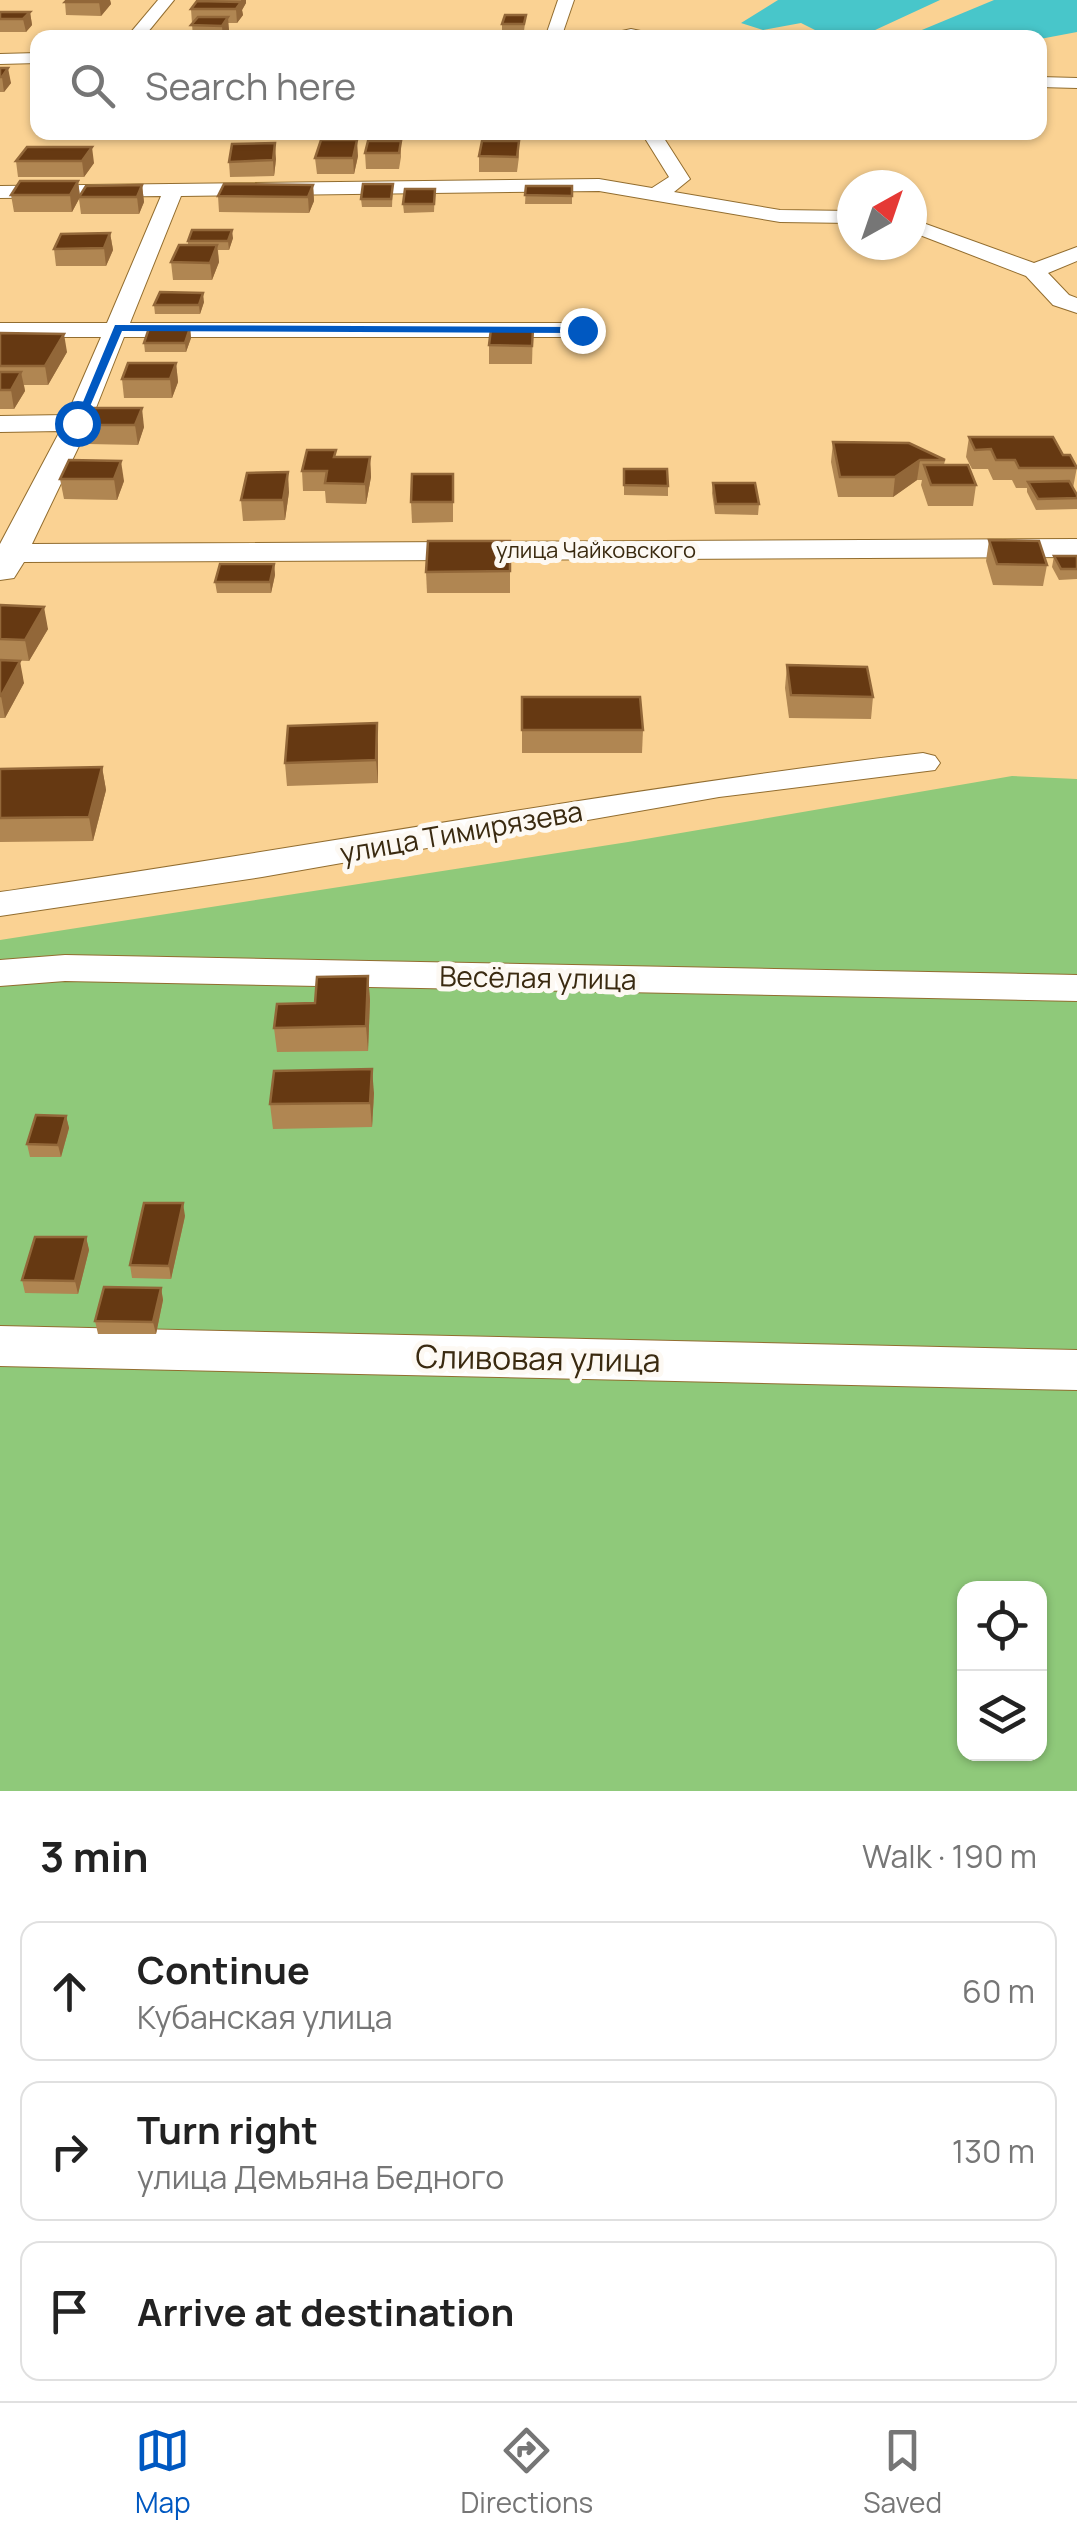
<!DOCTYPE html>
<html lang="en">
<head>
<meta charset="utf-8">
<style>
  body { margin:0; font-family:Manrope,sans-serif; background:#f2f2f2; color:#222 }
  .controls { position:absolute; right:30px; bottom:30px; display:grid; overflow:hidden; border-radius:20px; box-shadow:0 2px 8px #0004 }
  .controls button { width:90px; height:90px; display:grid; place-items:center; padding:0; border:0; border-bottom:2px solid #e0e0e0; background:#fff; color:#222; font:50px sans-serif }
  .compass { position:absolute; left:837px; top:170px; width:90px; height:90px; border-radius:50%; background:#fff; box-shadow:0 2px 8px #0004; rotate:40deg }
  .stop { position:absolute; width:30px; height:30px; margin:-22px; border:8px solid #0058c1; border-radius:50%; background:#fff }
  .stop.end { background:#0058c1; border-color:#fff; box-shadow:0 2px 10px #0008 }
  .list { margin:0; padding:0; list-style:none }
  h2 { display:flex; justify-content:space-between; align-items:center; height:130px; margin:0; padding:0 40px; font-size:42px }
  h2 small { font-size:32px; font-weight:400; color:#767676 }
  .list li { display:grid; grid-template-columns:65px 1fr auto; gap:30px; align-items:center; box-sizing:border-box; height:140px; margin:0 20px 20px; padding:0 20px; border:2px solid #e0e0e0; border-radius:20px }
  .list b { display:block; font-size:38px; white-space:nowrap }
  .list p { margin:0; font-size:32px; white-space:nowrap; color:#767676 }
  .list em { font-size:32px; font-style:normal; color:#767676 }
  .icon { flex:none; width:55px; height:55px; fill:none; stroke:currentColor; stroke-width:2; stroke-linecap:round; stroke-linejoin:round }
  .map { position:relative; flex:none; width:1077px; height:1791px; overflow:hidden }
  .search { position:absolute; background:#fff; box-shadow:0 2px 8px #0004; left:30px; right:30px; top:30px; height:110px; display:flex; align-items:center; gap:25px; box-sizing:border-box; padding:0 35px; border-radius:20px; color:#767676; font-size:38px }
  .sheet { height:610px; background:#fff }
  nav { display:flex; justify-content:space-around; align-items:center; box-sizing:border-box; height:140px; border-top:2px solid #e0e0e0; background:#fff; font-size:28px; color:#767676 }
  nav a { display:grid; justify-items:center; gap:5px }
  nav .on { color:#0058c1 }
  .map>svg:first-child { display:block }
  .green { fill:#8fc97a; fill-rule:evenodd }
  .water { fill:#48c6ca }
  .lines { fill:none; stroke-linecap:round; stroke-linejoin:round }
  .minor-casing { stroke:#926d2f; stroke-width:2 }
  .minor { fill:#fff; fill-rule:evenodd }
  .wall { fill:#b08652 }
  .shaded-wall { fill:#926739 }
  .building { fill:#663912; stroke:#926739; stroke-width:2.5 }
  .route { fill:#0058c1 }
  .labels { text-anchor:middle; dominant-baseline:central; stroke-width:10; stroke-linejoin:round; paint-order:stroke }
  .far-street-label { font-size:22px; fill:#3a2a10; stroke:#fdf9f3 }
  .street-label { font-size:28px; fill:#3a2a10; stroke:#fdf9f3 }
  .near-street-label { font-size:32px; fill:#3a2a10; stroke:#fdf9f3 }
</style>
</head>
<body>
<div class="map">
<svg width="1077" height="1791" viewBox="0 0 1077 1791">
  <rect width="100%" height="100%" fill="#fad293"/>
  <path class="green" d="M1012,776l65,3v1012h-1077v-851l628,-98zM964,1588h76v166h-76z"/>
  <g class="water">
    <path d="M778,0h162l-80,37h-31l-28,-14 -38,7 -22,-7z"/>
    <path d="M994,0h83v32l-37,7 -135,-2z"/>
  </g>
  <g class="lines">
    <defs>
      <g id="minor">
        <path d="M158,0h16l-31,38h-17z"/>
        <path d="M558,0h16l-13,38h-16z"/>
        <path d="M631,29l43,9h-83z"/>
        <path d="M38,53v10l-38,1v-10z"/>
        <path d="M1040,77l37,1v10l-37,-1z"/>
        <path d="M641,132h19l30,47 -16,13 106,18 72,1v12l-72,-1 -181,-31 -418,5 -51,127h451l12,7 -12,7h-457l-34,86 -58,121 1045,-5v18l-1053,5 -10,16 -14,2v-36l60,-113 -60,1v-16l67,-1 34,-78h-101v-14h107l54,-127 -161,2v-12l599,-7 53,9 17,-11z"/>
        <path d="M912,219l122,44 43,-16v14l-29,12 21,22 8,3v15l-24,-8 -27,-29 -114,-44z"/>
        <path d="M923,753l12,3 5,7 -5,7 -216,27 -457,80 -262,39v-24c308,-44 614,-103 923,-139z"/>
        <path d="M65,955l1012,20v26l-1012,-20 -65,5v-26z"/>
        <path d="M0,1326l1077,24v40l-1077,-24z"/>
      </g>
    </defs>
    <use href="#minor" class="minor-casing"/>
    <use href="#minor" class="minor"/>
  </g>
  <g class="wall">
    <path d="M67,0h43l1,4 -10,12 -35,-1 -1,-13z"/>
    <path d="M199,0h47v3l-4,7 1,5 -6,8h-9l1,8 -5,7h-31l-2,-29z"/>
    <path d="M0,12h30l2,13 -6,7h-26z"/>
    <path d="M526,15l-2,16h-22v-7z"/>
    <path d="M0,68l11,15 -7,9h-4z"/>
    <path d="M401,141v16l-2,12h-33l-1,-16z"/>
    <path d="M519,141v16l-2,15h-38v-16z"/>
    <path d="M27,147l67,16 -10,14h-66l-2,-16z"/>
    <path d="M358,156l-4,18h-37l-2,-16z"/>
    <path d="M276,159l-2,17 -44,1 -1,-15z"/>
    <path d="M78,181l2,15 62,-11 2,17 -5,12h-58l-2,-15 -7,13h-58l-3,-17z"/>
    <path d="M393,184l-1,23h-30l-1,-8z"/>
    <path d="M313,185l1,16 -5,12 -90,-1 -1,-16z"/>
    <path d="M526,186h46v18h-47z"/>
    <path d="M435,189l-1,23 -30,1 -1,-9z"/>
    <path d="M110,233l3,17 -7,16h-50l-2,-17z"/>
    <path d="M233,238l-4,12h-11l1,12 -7,18h-39l-2,-18 17,-17v-4z"/>
    <path d="M204,302l-4,12h-45l-1,-9z"/>
    <path d="M190,328l1,10 -5,14h-41l-1,-9z"/>
    <path d="M533,329l-1,35h-43v-19z"/>
    <path d="M0,333l67,19 -19,33h-24l1,6 -11,18h-14z"/>
    <path d="M176,363l2,19 -6,16h-48l-2,-19z"/>
    <path d="M92,408l52,19 -6,18 -50,-1 -3,-19z"/>
    <path d="M969,437l94,18 14,12 -4,21 4,7v14l-41,1 -9,-18v-4h-11l-4,-8h-19l-5,-11h-16l-6,-12z"/>
    <path d="M833,442l112,18 -1,5 32,20 -3,21h-45l-7,-21 1,-5h-5l-24,17h-55l-7,-35z"/>
    <path d="M336,457h34l1,20 -5,27 -40,-1 -1,-12h-22l-1,-20z"/>
    <path d="M69,460l55,21 -7,19 -53,-1 -4,-20z"/>
    <path d="M624,469l44,17v10l-44,-1z"/>
    <path d="M453,474v48l-41,1 -1,-21z"/>
    <path d="M713,483l46,21 -1,11 -43,-1 -3,-21z"/>
    <path d="M289,492l-4,28 -42,1 -2,-21z"/>
    <path d="M989,540l58,25 -4,21 -50,-1 -7,-24z"/>
    <path d="M510,541v52h-83l-1,-21z"/>
    <path d="M1054,556h23v23l-18,1 -7,-13z"/>
    <path d="M274,564l1,11 -4,18h-54l-2,-11z"/>
    <path d="M0,605l48,24 -19,32 -29,-1z"/>
    <path d="M0,660l24,23 -19,35h-5z"/>
    <path d="M787,665l86,32 -2,22 -82,-1 -4,-30z"/>
    <path d="M522,697l121,33 -1,23h-120z"/>
    <path d="M378,746v37l-91,3 -2,-23z"/>
    <path d="M102,767l4,23 -13,51 -93,1v-73z"/>
    <path d="M368,976l2,24 -2,51 -91,1 -3,-24 41,-25z"/>
    <path d="M374,1093l-2,34 -99,2 -3,-25z"/>
    <path d="M66,1116l3,12 -8,29h-31l-3,-13z"/>
    <path d="M185,1216l-14,63 -39,-1 -2,-13z"/>
    <path d="M86,1237l3,13 -11,44 -53,-1 -3,-13z"/>
    <path d="M161,1288l2,12 -7,34h-58l-3,-13z"/>
  </g>
  <g class="shaded-wall">
    <path d="M101,0h9l1,4 -10,12 -2,-14z"/>
    <path d="M241,0h5v3l-4,7 1,5 -6,8 -1,-14 5,-6z"/>
    <path d="M30,12l2,13 -6,7 -3,-13z"/>
    <path d="M228,17l1,14 -6,7 -1,-12z"/>
    <path d="M8,68l3,15 -7,9 -2,-15z"/>
    <path d="M357,140l1,16 -4,18 -1,-16z"/>
    <path d="M275,143l1,16 -2,17 -1,-16z"/>
    <path d="M92,147l2,16 -10,14 -2,-16z"/>
    <path d="M78,181l2,16 -8,15 -2,-17z"/>
    <path d="M142,185l2,17 -5,12 -2,-17z"/>
    <path d="M313,185l1,16 -5,12 -1,-16z"/>
    <path d="M232,230l1,8 -4,12 -1,-9z"/>
    <path d="M110,233l3,17 -7,16 -2,-18z"/>
    <path d="M217,245l2,17 -7,18 -2,-17z"/>
    <path d="M203,293l1,9 -4,12 -1,-9z"/>
    <path d="M190,328l1,10 -5,14 -1,-9z"/>
    <path d="M64,334l3,18 -19,33 -3,-19z"/>
    <path d="M176,363l2,19 -6,16 -2,-19z"/>
    <path d="M21,372l4,19 -11,18 -3,-19z"/>
    <path d="M142,408l2,19 -6,18 -3,-20z"/>
    <path d="M370,457l1,20 -5,27 -1,-20z"/>
    <path d="M920,460l-3,20 -24,17 2,-20z"/>
    <path d="M121,461l3,20 -7,19 -3,-21z"/>
    <path d="M288,472l1,20 -4,28 -2,-20z"/>
    <path d="M274,564l1,11 -4,18 -1,-11z"/>
    <path d="M44,607l4,22 -19,32 -4,-21z"/>
    <path d="M20,661l4,22 -19,35 -4,-22z"/>
    <path d="M377,723l1,23v37l-2,-23z"/>
    <path d="M102,767l4,23 -13,51 -4,-24z"/>
    <path d="M368,976l2,24 -2,51 -2,-25z"/>
    <path d="M372,1069l2,24 -2,34 -2,-24z"/>
    <path d="M66,1116l3,12 -8,29 -3,-12z"/>
    <path d="M183,1203l2,13 -14,63 -2,-13z"/>
    <path d="M86,1237l3,13 -11,44 -3,-13z"/>
    <path d="M161,1288l2,12 -7,34 -3,-12z"/>
  </g>
  <g class="building">
    <path d="M67,0h34l-2,2h-34z"/>
    <path d="M197,1l44,1 -5,7h-45z"/>
    <path d="M0,12h30l-7,7h-23z"/>
    <path d="M505,15h21l-2,9h-22z"/>
    <path d="M198,17h30l-6,9 -31,-1z"/>
    <path d="M0,68h8l-6,9h-2z"/>
    <path d="M321,140h36l-4,18h-38z"/>
    <path d="M368,141h33l-2,12h-34z"/>
    <path d="M482,141h37l-2,16 -38,-1z"/>
    <path d="M275,143l-2,17 -44,2 3,-18z"/>
    <path d="M27,147h65l-10,14h-66z"/>
    <path d="M20,181h58l-8,14h-59z"/>
    <path d="M224,184l89,1 -5,12 -90,-1z"/>
    <path d="M363,184h30l-2,15h-30z"/>
    <path d="M142,185l-5,12h-58l7,-11z"/>
    <path d="M526,186h46v10l-47,-1z"/>
    <path d="M405,189h30l-1,15h-31z"/>
    <path d="M192,230h40l-4,11h-40z"/>
    <path d="M110,233l-6,15 -50,1 7,-15z"/>
    <path d="M179,245h38l-7,18 -39,-1z"/>
    <path d="M160,292l43,1 -4,12h-45z"/>
    <path d="M149,328h41l-5,15h-41z"/>
    <path d="M491,329h42l-1,17 -43,-1z"/>
    <path d="M0,333l64,1 -19,32h-45z"/>
    <path d="M128,363h48l-6,16h-48z"/>
    <path d="M0,372h21l-10,18h-11z"/>
    <path d="M92,408h50l-7,17h-50z"/>
    <path d="M969,437h84l10,18h7l7,13h-58l-4,-8h-19l-5,-11 -16,1z"/>
    <path d="M833,442l76,1 36,17h-25l-25,17h-55z"/>
    <path d="M307,450h29l-2,7h36l-5,27 -40,-1 2,-12h-25z"/>
    <path d="M69,460l52,1 -7,18h-54z"/>
    <path d="M924,465h44l8,20h-45z"/>
    <path d="M624,469h43l1,17 -44,-1z"/>
    <path d="M288,472l-5,28h-42l6,-27z"/>
    <path d="M412,474h41v28h-42z"/>
    <path d="M1069,481l8,14v3l-39,1 -10,-17z"/>
    <path d="M713,483h42l4,21h-43z"/>
    <path d="M989,540l50,1 8,24 -50,-1z"/>
    <path d="M428,541h82v30l-84,1z"/>
    <path d="M1054,556h23v13h-16z"/>
    <path d="M220,564h54l-4,18h-55z"/>
    <path d="M0,605l44,2 -19,33 -25,-1z"/>
    <path d="M0,660l20,1 -19,35h-1z"/>
    <path d="M787,665l80,2 6,30 -82,-2z"/>
    <path d="M522,697h118l3,33h-121z"/>
    <path d="M377,723l-1,37 -91,3 3,-37z"/>
    <path d="M102,767l-13,50 -89,1v-49z"/>
    <path d="M368,976l-2,50 -92,2 3,-24 38,-1 2,-26z"/>
    <path d="M372,1069l-2,34 -100,1 4,-33z"/>
    <path d="M36,1115l30,1 -8,29 -31,-1z"/>
    <path d="M144,1203h39l-14,63 -39,-1z"/>
    <path d="M35,1237h51l-11,44 -53,-1z"/>
    <path d="M104,1287l57,1 -8,34 -58,-1z"/>
  </g>
  <path class="route" d="M115,325l467,2 5,3 -5,3 -460,-2 -39,92 -10,3z"/>
  <g class="labels">
    <g class="far-street-label">
      <text x="596" y="550">улица Чайковского</text>
    </g>
    <g class="street-label">
      <text transform="translate(461 831) rotate(-10)">улица Тимирязева</text>
      <text transform="translate(538 977) rotate(1)">Весёлая улица</text>
    </g>
    <g class="near-street-label">
      <text transform="translate(538 1358) rotate(1)">Сливовая улица</text>
    </g>
  </g>
</svg>
<div class="controls">
<button><svg class="icon" aria-label="locate" viewBox="0 0 24 24"><circle cx="12" cy="12" r="6"/><path d="M12 2v4M12 18v4M2 12h4M18 12h4"/></svg></button>
<button><svg class="icon" aria-label="layers" viewBox="0 0 24 24"><path d="M12 4l9 5-9 5-9-5zM3 14l9 5 9-5"/></svg></button>
</div>
<svg class="compass" viewBox="-18 -18 36 36"><path d="M0-13l5 13h-10z" fill="#e53935"/><path d="M0 13l5-13h-10z" fill="#767676"/></svg>
<div class="stop" style="left:77px;top:423px"></div>
<div class="stop end" style="left:582px;top:330px"></div>
<div class="search"><svg class="icon" aria-label="search" viewBox="0 0 24 24"><circle cx="10" cy="10" r="6"/><path d="M15 15l6 6"/></svg>Search here</div>
</div>
<section class="sheet">
<h2>3 min<small>Walk · 190 m</small></h2>
<ul class="list">
<li><svg class="icon" aria-label="ahead" viewBox="0 0 24 24"><path d="M12 20V5M6 11l6-6 6 6"/></svg><div><b>Continue</b><p>Кубанская улица</p></div><em>60 m</em></li>
<li><svg class="icon" aria-label="right" viewBox="0 0 24 24"><path d="M7 20v-9h11M14 6l5 5-5 5"/></svg><div><b>Turn right</b><p>улица Демьяна Бедного</p></div><em>130 m</em></li>
<li><svg class="icon" aria-label="arrive" viewBox="0 0 24 24"><path d="M6 21V4h12l-3 4 3 4H6"/></svg><div><b>Arrive at destination</b></div></li>
</ul>
</section>
<nav>
<a class="on"><svg class="icon" aria-label="map" viewBox="0 0 24 24"><path d="M3 6l6-2 6 2 6-2v14l-6 2-6-2-6 2zM9 4v14M15 6v14"/></svg>Map</a>
<a><svg class="icon" aria-label="directions" viewBox="0 0 24 24"><path d="M12 3l9 9-9 9-9-9zM9 14v-3h6M13 9l2 2-2 2"/></svg>Directions</a>
<a><svg class="icon" aria-label="saved" viewBox="0 0 24 24"><path d="M7 4h10v16l-5-4-5 4z"/></svg>Saved</a>
</nav>
</body>
</html>
